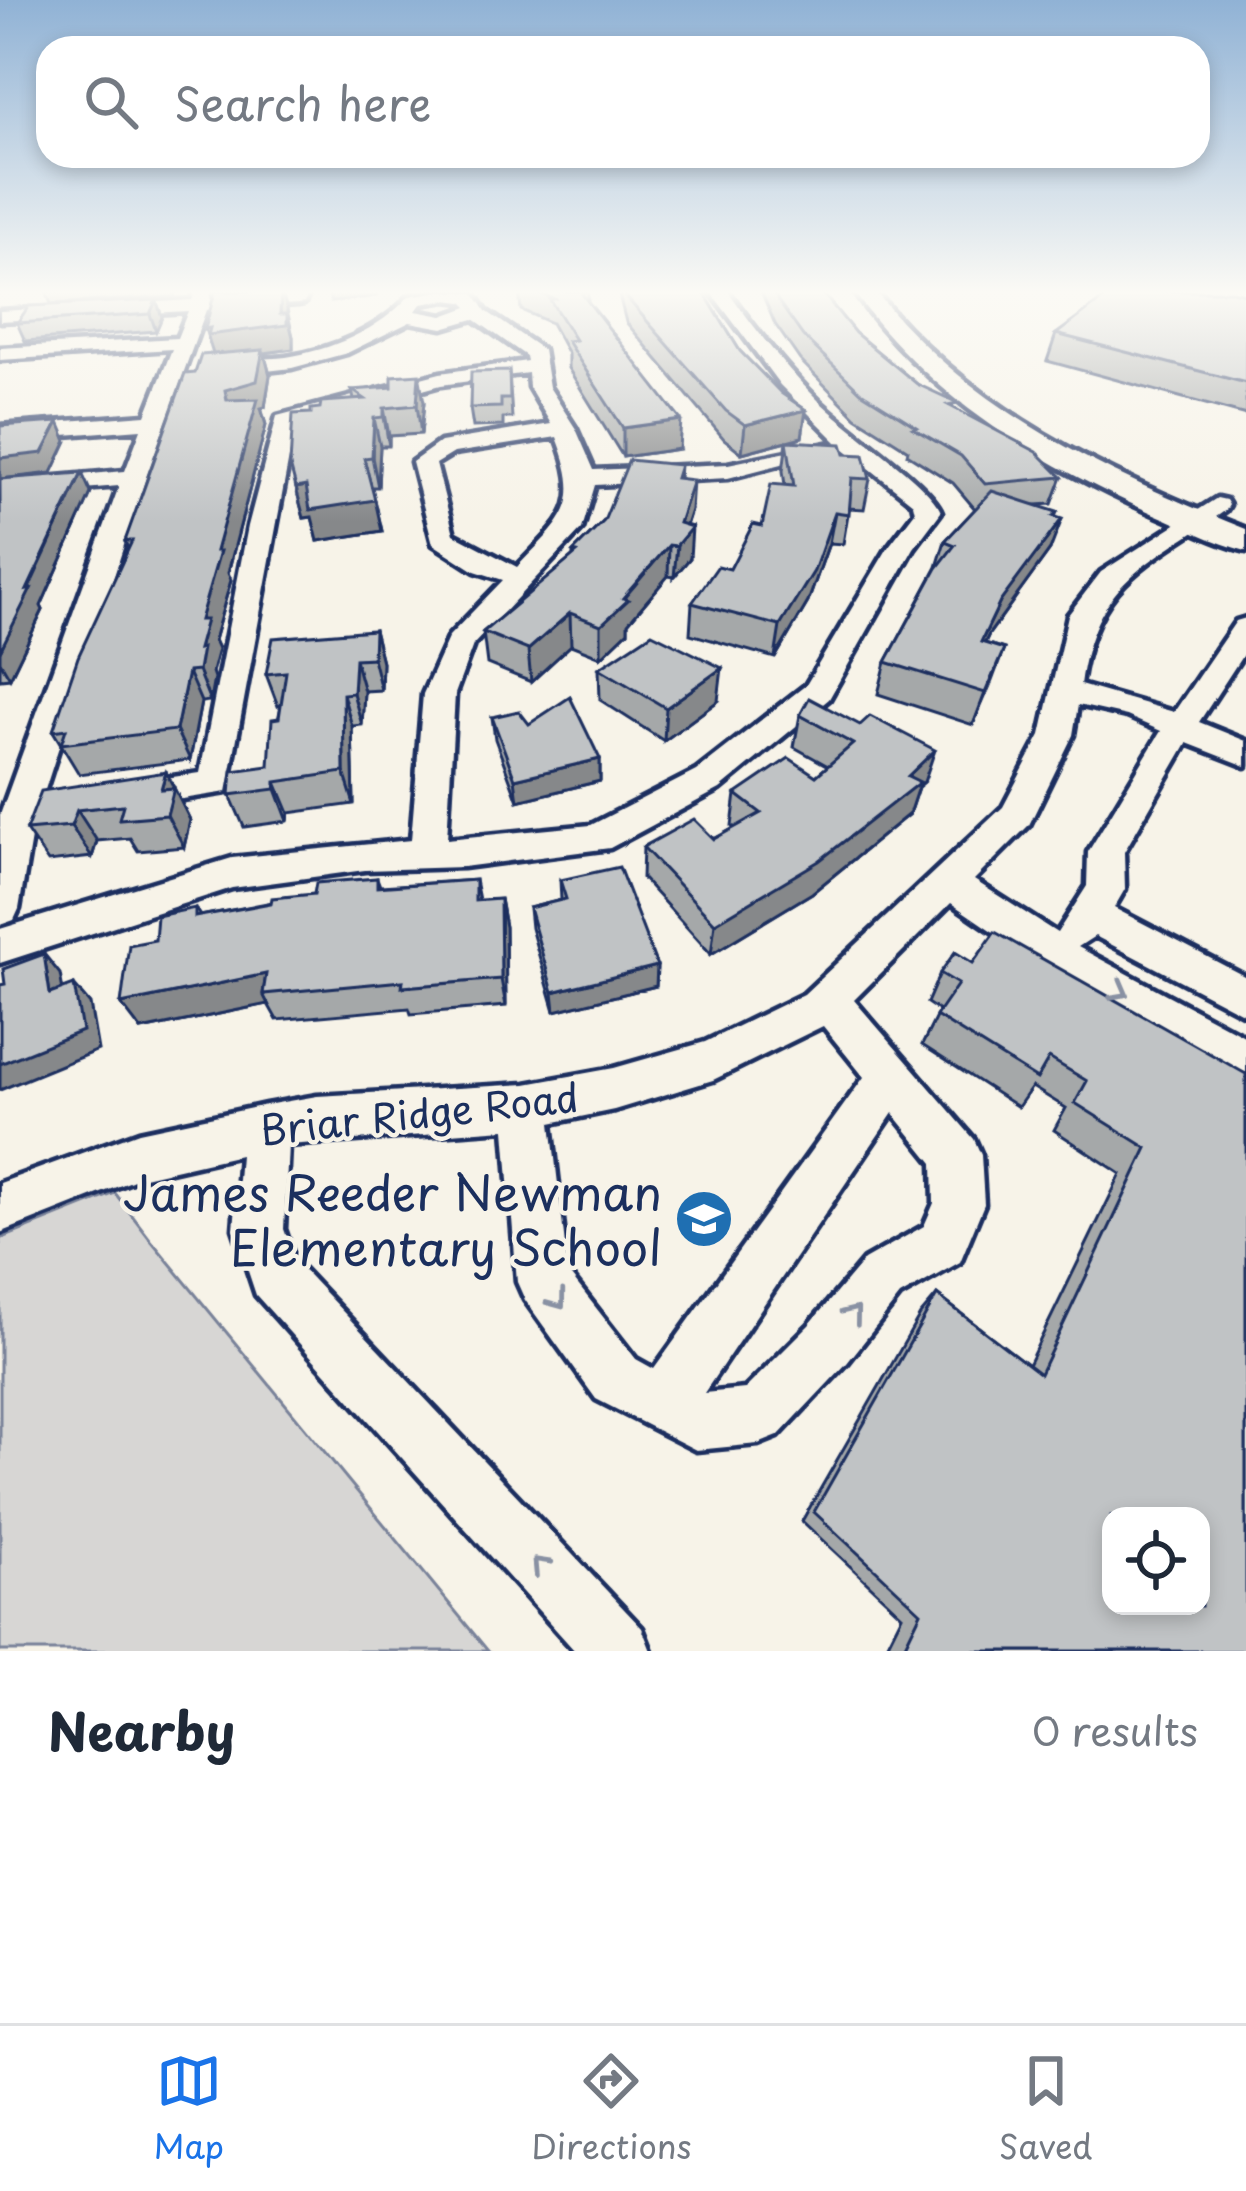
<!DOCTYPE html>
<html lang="en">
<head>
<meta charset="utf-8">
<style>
  body { margin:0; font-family:"Playpen Sans",sans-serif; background:#f2f2f3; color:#1f2937 }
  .controls { position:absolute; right:36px; bottom:36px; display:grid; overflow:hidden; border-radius:24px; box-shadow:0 6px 18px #0003 }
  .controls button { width:108px; height:108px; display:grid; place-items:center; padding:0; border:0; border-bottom:3px solid #e0e1e3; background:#fff; color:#1f2937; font:60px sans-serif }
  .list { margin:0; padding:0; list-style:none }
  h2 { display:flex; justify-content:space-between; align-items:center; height:156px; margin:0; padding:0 48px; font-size:51px }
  h2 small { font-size:39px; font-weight:400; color:#747a83 }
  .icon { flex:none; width:66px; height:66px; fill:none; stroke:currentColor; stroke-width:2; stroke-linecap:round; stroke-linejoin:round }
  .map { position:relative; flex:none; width:1246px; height:1651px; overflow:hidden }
  .search { position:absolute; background:#fff; box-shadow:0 6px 18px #0003; left:36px; right:36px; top:36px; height:132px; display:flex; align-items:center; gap:30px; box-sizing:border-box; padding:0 42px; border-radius:36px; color:#747a83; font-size:45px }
  .sheet { height:372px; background:#fff }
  nav { display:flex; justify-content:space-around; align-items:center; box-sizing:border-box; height:168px; border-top:3px solid #e0e1e3; background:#fff; font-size:33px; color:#747a83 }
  nav a { display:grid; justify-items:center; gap:6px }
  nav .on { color:#1a73e8 }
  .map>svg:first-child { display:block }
  .green { fill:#d7d6d4; stroke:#798299; stroke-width:3 }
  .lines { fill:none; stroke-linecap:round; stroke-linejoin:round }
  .minor-casing { stroke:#1b2f5e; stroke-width:9 }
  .major-casing { stroke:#1b2f5e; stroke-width:9 }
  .minor { fill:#f7f3e8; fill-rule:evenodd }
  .major { fill:#f7f3e8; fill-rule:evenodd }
  .wall { fill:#a5a8a9; stroke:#1b2f5e; stroke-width:3 }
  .shaded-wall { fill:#86888a; stroke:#1b2f5e; stroke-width:3 }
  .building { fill:#c0c3c5; stroke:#1b2f5e; stroke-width:3; fill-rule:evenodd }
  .oneway { stroke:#8991a3 }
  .labels { text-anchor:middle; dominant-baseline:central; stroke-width:9; stroke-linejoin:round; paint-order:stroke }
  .street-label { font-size:39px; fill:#1b2f5e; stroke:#f7f3e8 }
  .near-poi-label { font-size:48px; fill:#1b2f5e; stroke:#f7f3e8; text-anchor:end }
</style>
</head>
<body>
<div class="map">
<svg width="1246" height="1651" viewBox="0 0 1246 1651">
  <rect width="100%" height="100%" fill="#f7f3e8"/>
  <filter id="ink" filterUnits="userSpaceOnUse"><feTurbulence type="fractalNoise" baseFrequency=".00833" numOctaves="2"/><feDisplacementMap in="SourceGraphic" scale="24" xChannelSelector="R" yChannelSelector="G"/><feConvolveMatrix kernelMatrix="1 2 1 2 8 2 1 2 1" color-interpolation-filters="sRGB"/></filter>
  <g filter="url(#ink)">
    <path class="green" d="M115,1193l35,46 338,412h-488v-412z"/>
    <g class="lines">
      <defs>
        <g id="minor">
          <path d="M196,291h16l-2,8 100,-8 -6,12 -6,1 -92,6 -60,167 -103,319 157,-23 48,-247 29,-110 163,-43 87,-12 -1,-5 -52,-37 -31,9 -33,-6 -63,31 -55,15 -69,8 -10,-6c17,-13 51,-10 73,-13 45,-7 95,-28 123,-61l32,-5 33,2 12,18 57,39 6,37 27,42 18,41 134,-6 109,-22 -57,-57 -69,-93 17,-1c27,38 56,75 89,108 27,28 114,85 124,113l-27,36 -85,151 -109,90 -110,59 -147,19 -98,3 -133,18 -232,75v-34l232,-71 179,-18 12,-146 26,-58 54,-56 -28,-9 -42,-27 -21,-82 28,-20 111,-18 -22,-37 -1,-14 -87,12 -146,40 -68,367 -183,29 -12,11 -13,77 -5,11 -14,5v-110l119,-329 -119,10v-14l125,-11 16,-42 -141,11v-14l146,-11 26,-66 -172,11v-12l177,-10 11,-27 -188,10v-10l192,-11zM446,300l17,2 5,5 -25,9 -27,-5 5,-7zM557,437c27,70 8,80 -40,130l-63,-33 -18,-70 18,-11zM844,448l69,55 2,9 -26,34 -83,139 -110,86 -105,54 -144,14 8,-145 18,-49 109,-116 13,-44 133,-7z"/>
          <path d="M1217,498l9,2 3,5 -3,5c-80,56 -131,70 -146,175l94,27 62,-91 10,-3v32l-47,72 47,19v25l-59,-23 -63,109 1,37 -11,19 132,69v38l-151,-79 -17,11 168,90v43l-185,-102 -110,-75 -97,97 120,139 7,16 3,49 -24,58 -60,34 -53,67 -69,73 -20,8 -62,6 -100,-51 -71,-99 -8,-18 -12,-153 -217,16 -4,84 11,32 347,367 9,23h-76l-319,-356 -22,-66 6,-74 -101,23 -139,55v-50l139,-51 127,-27 51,-9 209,-12 88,-16 91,-26 99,-48 199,-187 38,-72 27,-120 33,-43zM1078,705l49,11 34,15 -73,121 -1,34 -30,47 -83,-53 55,-55 44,-90zM823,1026l41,51 -210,292 -18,-10 -68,-87 -17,-149 63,-13 99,-30zM893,1113l40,50 1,40 -10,23 -60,34 -55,65 -64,64 -41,4z"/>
        </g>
        <path id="major" d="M853,291h22c96,120 231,182 371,238v22c-32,-8 -63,-25 -94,-38 -117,-52 -224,-117 -299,-222z"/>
      </defs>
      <use href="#minor" class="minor-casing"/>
      <use href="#major" class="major-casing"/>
      <use href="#minor" class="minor"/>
      <use href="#major" class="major"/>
    </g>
    <g class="wall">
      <path d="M46,291h130l-2,6 -123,7z"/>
      <path d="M519,291h69v11l91,147 -56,8 -55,-89v-14l-17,-31 -30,-13z"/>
      <path d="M618,291h85l37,60 41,42 25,17 -4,27 -15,4 58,13 25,25 -6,30 -15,-1 -6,36 -14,-1 -21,59 -33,56 -85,-24 2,-31 38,-34 32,-43 23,-41 -2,-14 4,-30 -45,12 -18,-14 -98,-117z"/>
      <path d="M761,291h60l34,42 62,51 145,93 -10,27 -16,1 19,12 -5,33 -61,84 -4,9 19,6 -31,76 -95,-31 8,-32 51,-95 8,-26 30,-32 -22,-26 -46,-29 1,-4 -52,-33 -56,-57 -25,-36z"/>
      <path d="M1246,294v121l-199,-54 9,-27z"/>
      <path d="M156,300l6,17 -6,14 -131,10 -8,-18z"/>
      <path d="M287,309l6,28v12l-29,4 6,22 -5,32 -4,1 5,17 -38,148 3,7 -17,60 4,9 -6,23 2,6 -4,23 -9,1 -11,58 -111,14 -26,-43 75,-182 -3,-8 89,-187 -2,-1z"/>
      <path d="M509,371l3,47h-9v8l-30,1 -3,-19z"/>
      <path d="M352,390l72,12 -3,32 -32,2v10h-9l-2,41h-6l10,44 -64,10 -6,-24 -8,1 -8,-30 15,-75 9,-5 34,-8z"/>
      <path d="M680,465l-1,13 12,32 -5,15 4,33 -16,19 -6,-1 -40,47v8l-27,26 -30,-12 -40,37 -44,-18 -4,-32 90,-75v-5l31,-31z"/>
      <path d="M0,479l91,14 -50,113 2,4 -33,68 -10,1z"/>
      <path d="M374,630l8,32 -1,28 -17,1 -2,34 -10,1 2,78 -65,9 -1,8 -44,6 -14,-32 39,-29 12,-61 -3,1 -12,-32z"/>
      <path d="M599,668l119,33 -54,40 -64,-41z"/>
      <path d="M800,715l124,67 -6,5 -9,27 -97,79 -101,61 -69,-76 1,-31 71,-8 20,-11 -2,-2 4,-32 80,-18 12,-10 -34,-19z"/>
      <path d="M492,717l37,7 71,35v22l-82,20 -23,-62z"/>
      <path d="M166,772l24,48 -6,27 -46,4 -8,-13 -33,3 -5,16 -44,5 -22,-32z"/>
      <path d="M377,878l3,8 95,-6 4,20 21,-1 5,28 1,79 -95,8 -2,-6 -132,12 -9,-16 -127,26 14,-90 40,-32 5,8 114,-22z"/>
      <path d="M560,880l97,86 -1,20 -101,25 -24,-83 -2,-20 32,-8z"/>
      <path d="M973,963l273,111v577h-362l18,-36 -100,-94 118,-206 17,-20 91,70 93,-191 -67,-44 12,-22 -34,-21 -14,20 -96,-62 17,-34 -12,-8 13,-30z"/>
    </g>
    <g class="shaded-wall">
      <path d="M281,291l6,18v16v-11l6,23v12l-29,4 6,22 -5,32 -4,1 5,17 -38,148 3,7 -17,60 4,9 -6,23 2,6 -4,23 -12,-30 2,-51 16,-69 20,-125 -31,-97 75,-15z"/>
      <path d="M328,291h49v5l-46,6z"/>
      <path d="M156,300l6,17 -6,14 -6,-17z"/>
      <path d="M419,374l5,28 -3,32 -4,-29z"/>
      <path d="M384,408l5,28v10l-5,-29z"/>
      <path d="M806,410l-4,27 -60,16 3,-28z"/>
      <path d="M374,418l6,28 -2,41 -6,-30z"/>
      <path d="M681,420l-2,29 -56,8v-29z"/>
      <path d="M59,422l8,19 -15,32 -52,6v-21z"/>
      <path d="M82,473l9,20 -50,113 2,4 -33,68 -10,-17v-10z"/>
      <path d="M693,480l-2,30 -9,28 10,-11 -2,31 -16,19 5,-54z"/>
      <path d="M306,486l69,14 7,31 -64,10 -6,-24 -8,1 -8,-30z"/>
      <path d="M835,512l-6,31 -21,59 -33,56 5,-32z"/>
      <path d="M1057,512l-11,28 16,-21 -12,31 -61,84 -19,40 11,-32 19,-40z"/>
      <path d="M669,545l-1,31 -40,47v8l-27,26v-32z"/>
      <path d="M570,613l1,32 -40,37 -3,-32z"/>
      <path d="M374,630l8,32 -1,28 -8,-32z"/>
      <path d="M1004,649l-12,32 -19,44 12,-32z"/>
      <path d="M355,659l9,32 -2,34 -9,-32z"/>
      <path d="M722,668l-4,33 -54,40 2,-33z"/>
      <path d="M188,672l13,30 -11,58 -14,-30z"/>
      <path d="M343,694l9,32 2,78 -10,-32z"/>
      <path d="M935,750l-11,32 -6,5 -9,27 -97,79 -101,61 4,-31 193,-147z"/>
      <path d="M600,759v22l-82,20 -3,-22z"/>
      <path d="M166,772l24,48 -6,27 -17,-32 -6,-26z"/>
      <path d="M276,782l13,31 -1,8 -12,-32z"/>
      <path d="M77,810l20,31 -5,16 -21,-31z"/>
      <path d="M500,899l5,28 1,79 -5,-27z"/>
      <path d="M44,954l16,20 7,40 -17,-20z"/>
      <path d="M657,966l-1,20 -101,25 -2,-19z"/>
      <path d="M266,974l-3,20 5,10 -127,26 -20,-26z"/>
      <path d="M74,985l16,19 8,46 -98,40v-26z"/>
    </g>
    <g class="building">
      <path d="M215,291h66l-1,23h7v11l-79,10 2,-7 -5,1z"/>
      <path d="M533,291h53l-4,3 99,126 -58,8 -56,-87 8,-1 -25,-40 4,-1z"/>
      <path d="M625,291h78l37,60 41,42 25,17 -61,15 -19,-14 -100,-114z"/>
      <path d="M773,291h48l34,42 62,51 41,19 -10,2 89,47 25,25 -77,7 -24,-28 -48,-28 4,-1 -56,-35 -58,-56 -25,-35z"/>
      <path d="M1114,291h118l14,3v89l-190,-49z"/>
      <path d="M156,300l-6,14 -133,9 12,-17z"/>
      <path d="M263,350l-6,31 -32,9 2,10 31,-1 -42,152h4l-20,69h6l-8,29 4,-1 -4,23 -10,1 -12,58 -115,14 5,-15 -13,2 25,-74 54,-116h-7l60,-167 10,-1 6,-18z"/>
      <path d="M509,371l1,28h-9v8l-31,1 1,-36z"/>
      <path d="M419,374l-2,31 -33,3v9l-10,1 -2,39 -8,1 11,42 -65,10 -4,-24 -10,2 -6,-23 3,-51 18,-1v-4l9,-1 1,-6 44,-3 -13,-9 40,-3v-11z"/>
      <path d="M59,422l-16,31 -43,5v-32z"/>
      <path d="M787,441l55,3 3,10 19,1 6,24 -18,-1 -3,36 -14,-2 -21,59 -34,55 -88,-23 26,-37 12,3 23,-45 9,2 9,-42 23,2z"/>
      <path d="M629,460l51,5 -4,13 17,2 -14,43 13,4 -16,19 -7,-1 -46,53 5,2 -27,25 -31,-12 -42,37 -45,-18 94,-79 -4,-1 31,-31z"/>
      <path d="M82,473l-55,117 4,-1 -31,62v-172z"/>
      <path d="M992,491l65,21 -4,4 9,3 -62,83 -19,40 23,7 -19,44 -99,-31 51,-94 18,-23 -10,-4z"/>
      <path d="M374,630l-1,28 -18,1 -2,34 -10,1 1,78 -68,10v7l-46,6 2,-24 37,-5 3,-47 7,-1 7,-46 -20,2 7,-36z"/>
      <path d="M652,633l70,35 -56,40 -67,-40z"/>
      <path d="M570,697l30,62 -85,20 -23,-62 27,-6 10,13z"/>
      <path d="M809,698l51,27 10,-9 65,34 -27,26 12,6 -101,79 -104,62 -72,-76 51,-28 20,20 47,-26 -25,-19 53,-36 27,18 37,-32 -53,-29z"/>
      <path d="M166,772l-5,17 13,-1 -7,27 -48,4 4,-14 -46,5 -6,16 -45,4 15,-39z"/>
      <path d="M619,867l38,99 -104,26 -24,-84 37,-9 -6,-19z"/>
      <path d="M377,878v9l98,-7v21l25,-2 1,80 -99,8 1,-6 -140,13 3,-20 -145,30 8,-59 26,-5 2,-24 38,-8v9l76,-14 1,-5 42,-4 2,-11z"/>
      <path d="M995,932l251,142v577h-344l19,-39 -107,-100 123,-217 103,79 107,-226 -72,-45 12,-22 -38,-23 -12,21 -101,-63 22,-32 -18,-11 15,-21 18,11zM1111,1516h90v90h-90z"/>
      <path d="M44,954l6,40 24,-9 8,46 -82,33v-79l5,-1 -2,-15z"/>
    </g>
    <defs><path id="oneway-chevron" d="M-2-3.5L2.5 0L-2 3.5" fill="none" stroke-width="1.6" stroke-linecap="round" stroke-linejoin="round" transform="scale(3)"/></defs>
    <g class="oneway">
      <use href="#oneway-chevron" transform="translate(1120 991) rotate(29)"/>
      <use href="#oneway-chevron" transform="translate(558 1301) rotate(53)"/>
      <use href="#oneway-chevron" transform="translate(853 1314) rotate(-51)"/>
      <use href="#oneway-chevron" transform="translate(540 1565) rotate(-133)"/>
    </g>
  </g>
  <linearGradient id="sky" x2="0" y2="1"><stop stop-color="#90b2d5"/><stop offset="0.56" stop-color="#fbfaf5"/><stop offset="1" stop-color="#fbfaf5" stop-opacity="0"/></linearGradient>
  <rect width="1246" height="522" fill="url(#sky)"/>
  <defs>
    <symbol id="school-disc" viewBox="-11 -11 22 22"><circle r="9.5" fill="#1f6fb2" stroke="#f7f3e8"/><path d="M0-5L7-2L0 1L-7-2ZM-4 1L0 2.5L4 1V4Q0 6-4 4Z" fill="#fff"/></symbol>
  </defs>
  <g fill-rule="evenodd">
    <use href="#school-disc" x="671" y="1186" width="66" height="66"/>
  </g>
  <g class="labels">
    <g class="street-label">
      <text transform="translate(419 1112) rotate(-6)">Briar Ridge Road</text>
    </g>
    <g class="near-poi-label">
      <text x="662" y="1191">James Reeder Newman<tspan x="662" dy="55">Elementary School</tspan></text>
    </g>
  </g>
</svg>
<div class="controls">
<button><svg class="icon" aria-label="locate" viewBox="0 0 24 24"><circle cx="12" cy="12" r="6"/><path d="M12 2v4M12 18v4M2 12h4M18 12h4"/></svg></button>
</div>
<div class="search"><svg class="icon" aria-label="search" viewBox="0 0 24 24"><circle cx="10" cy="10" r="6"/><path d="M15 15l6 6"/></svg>Search here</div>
</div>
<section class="sheet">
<h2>Nearby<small>0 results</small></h2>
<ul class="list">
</ul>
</section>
<nav>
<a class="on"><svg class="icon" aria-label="map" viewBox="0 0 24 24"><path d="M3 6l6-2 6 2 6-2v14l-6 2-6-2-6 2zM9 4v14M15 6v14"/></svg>Map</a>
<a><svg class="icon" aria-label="directions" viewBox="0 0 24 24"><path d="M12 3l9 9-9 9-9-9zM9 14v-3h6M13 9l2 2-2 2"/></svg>Directions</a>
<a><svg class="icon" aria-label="saved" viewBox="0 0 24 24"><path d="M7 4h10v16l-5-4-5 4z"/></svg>Saved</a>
</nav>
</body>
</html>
